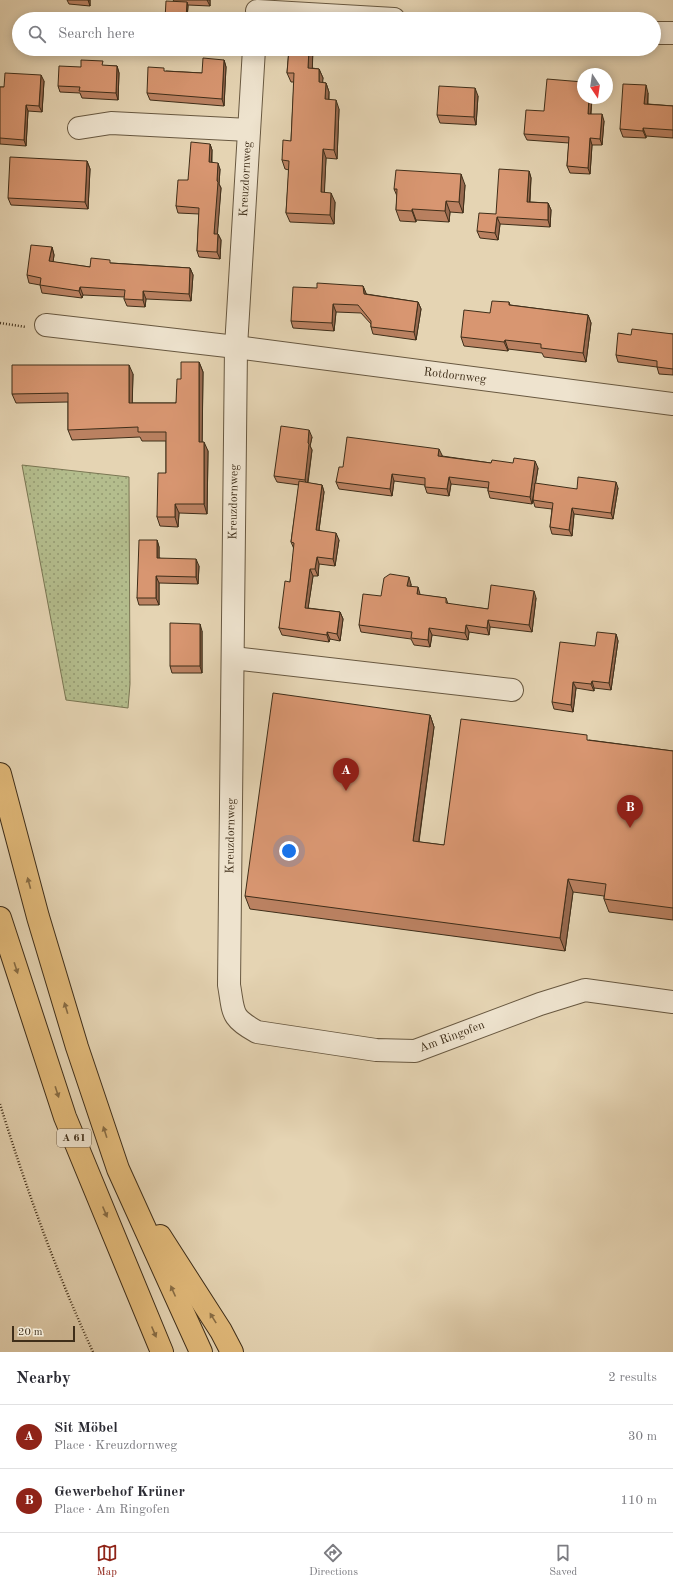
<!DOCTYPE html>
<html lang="en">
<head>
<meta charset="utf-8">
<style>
  body { margin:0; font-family:"Old Standard TT",serif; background:#f2f2f3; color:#2b2b33 }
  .compass { position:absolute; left:577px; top:68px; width:36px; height:36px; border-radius:50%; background:#fff; box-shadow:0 2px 10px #0003; rotate:167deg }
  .scale { position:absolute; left:12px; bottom:10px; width:63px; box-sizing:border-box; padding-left:4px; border:2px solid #3f2e19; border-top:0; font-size:11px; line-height:14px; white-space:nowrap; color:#3f2e19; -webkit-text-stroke:3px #eee3ce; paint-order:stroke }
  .you { position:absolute; left:289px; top:851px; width:14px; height:14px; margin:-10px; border:3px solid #fff; border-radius:50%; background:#1a73e8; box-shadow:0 0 0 6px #1a73e833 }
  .badge { display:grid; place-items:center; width:26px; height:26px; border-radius:50%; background:#8f2418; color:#fff; font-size:13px; font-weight:700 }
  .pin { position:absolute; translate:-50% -33px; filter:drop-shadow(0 1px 2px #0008) }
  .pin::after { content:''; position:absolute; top:21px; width:14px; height:12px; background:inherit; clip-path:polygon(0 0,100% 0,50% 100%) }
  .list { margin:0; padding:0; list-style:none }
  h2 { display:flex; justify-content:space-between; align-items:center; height:52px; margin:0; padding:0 16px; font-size:17px }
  h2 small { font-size:13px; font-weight:400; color:#7c7c81 }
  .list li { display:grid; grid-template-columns:26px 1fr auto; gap:12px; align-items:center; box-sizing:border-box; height:64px; padding:0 16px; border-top:1px solid #e1e1e2 }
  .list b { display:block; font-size:15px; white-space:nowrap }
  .list p { margin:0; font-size:13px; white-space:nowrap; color:#7c7c81 }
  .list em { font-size:13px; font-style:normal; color:#7c7c81 }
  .icon { flex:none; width:22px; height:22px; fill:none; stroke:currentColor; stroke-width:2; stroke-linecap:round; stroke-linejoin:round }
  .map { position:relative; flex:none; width:673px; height:1352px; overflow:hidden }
  .search { position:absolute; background:#fff; box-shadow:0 2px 10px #0003; left:12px; right:12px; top:12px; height:44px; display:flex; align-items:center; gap:10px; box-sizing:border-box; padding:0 14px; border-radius:22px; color:#7c7c81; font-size:15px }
  .sheet { height:180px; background:#fff }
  nav { display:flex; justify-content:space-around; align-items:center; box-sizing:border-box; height:56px; border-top:1px solid #e1e1e2; background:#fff; font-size:11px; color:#7c7c81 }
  nav a { display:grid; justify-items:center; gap:2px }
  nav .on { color:#8f2418 }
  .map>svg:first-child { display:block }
  .grass { fill:url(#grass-dots); stroke:#7a7653 }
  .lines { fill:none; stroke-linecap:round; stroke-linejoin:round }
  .street-casing { stroke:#685840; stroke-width:24 }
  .highway-casing { stroke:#3f2e19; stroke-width:24 }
  .path { stroke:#3f2e19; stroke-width:2.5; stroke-dasharray:1 2; stroke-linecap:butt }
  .street { stroke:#eee3ce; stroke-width:22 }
  .highway { stroke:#e2ba7a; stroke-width:22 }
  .wall { fill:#ba8161; stroke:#3f2e19 }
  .shaded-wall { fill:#97694f; stroke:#3f2e19 }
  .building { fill:#d89671; stroke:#3f2e19 }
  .oneway { fill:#886d45 }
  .labels { text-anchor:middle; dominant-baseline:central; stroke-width:4; stroke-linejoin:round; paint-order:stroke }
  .shield { fill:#eee3ce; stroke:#74644f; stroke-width:1 }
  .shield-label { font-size:11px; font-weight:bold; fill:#3f2e19 }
  .street-label { font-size:12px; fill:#3f2e19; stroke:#eee3ce }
</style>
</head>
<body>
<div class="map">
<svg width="673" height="1352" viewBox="0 0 673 1352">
  <defs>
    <pattern id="grass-dots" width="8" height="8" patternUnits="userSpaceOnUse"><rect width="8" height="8" fill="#b4bd8d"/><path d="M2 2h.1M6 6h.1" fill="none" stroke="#949a72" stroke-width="1.8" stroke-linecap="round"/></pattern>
  </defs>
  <rect width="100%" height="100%" fill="#e5d4b3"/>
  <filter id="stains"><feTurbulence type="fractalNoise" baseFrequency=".005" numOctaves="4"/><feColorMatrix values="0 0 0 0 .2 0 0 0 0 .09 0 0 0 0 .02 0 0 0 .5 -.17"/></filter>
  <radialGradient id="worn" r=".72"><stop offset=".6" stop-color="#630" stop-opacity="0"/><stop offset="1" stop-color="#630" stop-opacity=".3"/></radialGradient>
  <path class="grass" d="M22,465l107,12 1,207 -2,24 -62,-8z"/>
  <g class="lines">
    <defs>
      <g id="street">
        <path d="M257,11l137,8"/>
        <path d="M654,33h19"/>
        <path d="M254,49l-18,298 -7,638c5,28 1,32 28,47l119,18 39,1 125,-47 45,-14 88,12"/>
        <path d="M79,128l32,-5 138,7"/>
        <path d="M46,325l190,22 437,57"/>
        <path d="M233,658l279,32"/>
      </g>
      <g id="highway">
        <path d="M0,774l38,143 39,130 41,122 83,183"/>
        <path d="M0,918l65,199 97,235"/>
        <path d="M160,1236l61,95 11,21"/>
      </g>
    </defs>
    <use href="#street" class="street-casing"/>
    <use href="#highway" class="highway-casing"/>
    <g class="path">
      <path d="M0,323l26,4"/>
      <path d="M0,1104c26,84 56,168 93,248"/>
    </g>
    <use href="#street" class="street"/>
    <use href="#highway" class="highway"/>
  </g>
  <g class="wall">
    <path d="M67,0h23v6l-21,-2z"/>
    <path d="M173,0h37v6l-22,-1 -1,14z"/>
    <path d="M289,49h24l-1,19 7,1 4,9 -1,4 4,1 3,9v7l10,10 -2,50 -11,-1 -2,35 11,9 -1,22 -44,-2 -4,-9 3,-43 -4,-1 -3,-9 9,-19 3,-59h-3l-4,-9z"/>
    <path d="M224,60l2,7 -2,39 -74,-6 -3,-7 19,-22 36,2z"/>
    <path d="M104,66h13l2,7 -1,27 -36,-2 -2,-5 -20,-1 -2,-6 23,-19z"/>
    <path d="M44,81l-2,31 -14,-1 -2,35 -26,-2v-57h4z"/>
    <path d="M648,93v11l25,2v32l-27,-2v2l-23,-1 -3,-8z"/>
    <path d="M478,96l-2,29 -36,-2 -3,-8z"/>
    <path d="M592,98l-1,16 13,7 -2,24h-10l-2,29 -20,-1 -3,-7 2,-23 -42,-3 -3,-6 20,-23z"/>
    <path d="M210,144l2,6v12l8,7 -1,15 2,4 -4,46h1l3,6 -1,19 -21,-2 -2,-6 2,-37 -21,-1 -2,-7 12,-26z"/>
    <path d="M87,161l3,8 -2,40 -77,-4 -3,-7z"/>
    <path d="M529,171l2,7 -1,24 18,1 3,7 -1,17 -50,-3 -2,16 -18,-2 -3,-7 19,-17z"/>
    <path d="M465,185l-2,28 -13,-1 -1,10 -33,-2v2l-16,-1 -4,-11 1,-14 -3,-7z"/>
    <path d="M52,247l2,8 -1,7 37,5 21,-4 79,5 3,7 -2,26 -45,-2 -1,8 -18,-1 -3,-7 1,-2 -42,-2 -1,3 -40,-5 -2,-8 -11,-2 -2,-8z"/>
    <path d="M363,286l3,8 52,8 3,7 -5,31 -43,-6 -2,-7v-3l-10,-11 -25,-1 -2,19 -41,-3 -2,-7 26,-33z"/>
    <path d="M509,302l1,3 78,10 3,8 -5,39 -42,-5 -2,-4 -34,-4v2l-44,-5 -3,-9 29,-24z"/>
    <path d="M673,334v41l-14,-1 -2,-7 -39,-5 -2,-7 15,-20z"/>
    <path d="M199,362l4,10 -1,70 6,9 -1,63 -28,-1 -1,14 -18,-1 -3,-9 9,-44v-32h-24l-2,-4 -68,3 -4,-10v-28l-52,1 -4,-9 121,-20 -1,29h44l5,-24z"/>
    <path d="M312,437l-2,9 2,4 -4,33 14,2 2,7 -5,38 20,10 -4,26 -16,-2 -1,12h-5l-5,32 32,4 3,7 -3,22 -10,-2 -1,3 -47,-7 -3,-7 11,-46 4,-33 -3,-7 8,-57 -22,-3 -3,-6z"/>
    <path d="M442,455v1l49,7 47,5 -6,36 -42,-6 -2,-7v-3l-37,-4 -2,12 -22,-3 -2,-6v-2l-31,-4 -2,15 -53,-7 -3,-7 7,-15z"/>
    <path d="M618,488l-5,31 -39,-5 -2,22 -20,-2 -2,-7 2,-18 -17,-2 -2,-7 44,-11z"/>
    <path d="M157,540l2,7v11l40,8 -1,18 -39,-1v22h-20l-2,-7z"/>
    <path d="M411,584v2l9,9 26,3 2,6 40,5 48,-11 -4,34 -42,-5 -1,8 -20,-3 -1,8 -36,-5 -2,12 -16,-2 -3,-6 -50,-7 -2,-7 22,-29z"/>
    <path d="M202,631v42h-30l-2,-7z"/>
    <path d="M616,634l2,7 -7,49 -17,-2v3l-18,-3 -3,24 -19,-3 -2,-7z"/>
    <path d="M430,715l4,12 -15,115 25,3 145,-105 84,11v169l-64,-8 -5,-13v-3l-31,-4 -8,59 -315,-42 -5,-13z"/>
  </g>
  <g class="shaded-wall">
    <path d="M88,0h2v6z"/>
    <path d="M207,0h3v6z"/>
    <path d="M187,2l1,4 -1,13h-1z"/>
    <path d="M309,49h4l-1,28 -4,-9z"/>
    <path d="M224,60l2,7 -2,39 -2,-7z"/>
    <path d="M117,66l2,7 -1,27 -2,-7z"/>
    <path d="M319,69l4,9 -1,13 -3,-9z"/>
    <path d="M41,75l3,6 -2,31 -3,-6z"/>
    <path d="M326,83l3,9 -1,16 -3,-9z"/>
    <path d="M646,85l2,8 -1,19 -3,-8z"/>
    <path d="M475,88l3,8 -2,29 -2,-8z"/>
    <path d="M589,98h3l-2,22 -2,-6z"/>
    <path d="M336,100l3,9 -2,50 -3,-9z"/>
    <path d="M26,105l2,6 -2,35 -2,-6z"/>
    <path d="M602,114l2,7 -2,24 -2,-6z"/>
    <path d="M643,128l3,8v2l-3,-7z"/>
    <path d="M590,138l2,7 -2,29 -2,-6z"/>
    <path d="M210,144l2,6 -1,18 -2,-6z"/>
    <path d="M323,149l3,9 -2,44 -3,-10z"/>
    <path d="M87,161l3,8 -2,40 -3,-7z"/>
    <path d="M218,163l2,6 -1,15 2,4 -4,52 -3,-6z"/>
    <path d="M529,171l2,7 -2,31 -2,-7z"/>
    <path d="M461,174l4,11 -2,28 -4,-11z"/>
    <path d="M331,193l4,9 -1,22 -4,-9z"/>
    <path d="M446,201l4,11 -1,10 -4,-11z"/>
    <path d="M548,203l3,7 -1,17 -2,-7z"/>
    <path d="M412,209l4,11v2l-4,-11z"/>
    <path d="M497,217l3,7 -2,16 -3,-7z"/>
    <path d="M218,234l3,6 -1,19 -3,-7z"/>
    <path d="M52,247l2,8 -2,14 -3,-8z"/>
    <path d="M190,268l3,7 -2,26 -2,-7z"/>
    <path d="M363,286l3,7 1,8 -3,-7z"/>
    <path d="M80,287l3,8 -1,3 -3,-7z"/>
    <path d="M143,291l3,8 -1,8 -2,-7z"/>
    <path d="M418,302l3,7 -5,31 -2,-8z"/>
    <path d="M333,304l3,8 -2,19 -2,-8z"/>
    <path d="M588,315l3,8 -5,39 -3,-9z"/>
    <path d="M505,340l3,9v2l-4,-9z"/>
    <path d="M199,362l4,10 -1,79 -3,-9z"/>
    <path d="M129,365l4,9 -1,38 -3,-9z"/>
    <path d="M309,430l3,7 -2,9 2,4 -5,36 -2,-6z"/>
    <path d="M204,442l4,9 -1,63 -3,-10z"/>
    <path d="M439,449l3,6 -1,8 -3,-7z"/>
    <path d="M535,461l3,7 -6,36 -2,-7z"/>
    <path d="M392,474l2,7 -2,15 -2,-7z"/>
    <path d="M449,477l2,7 -2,12 -2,-7z"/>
    <path d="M616,482l2,6 -5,31 -2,-6z"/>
    <path d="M322,485l2,7 -6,45 -2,-7z"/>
    <path d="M175,504l4,9 -1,14 -3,-10z"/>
    <path d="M572,508l2,6 -2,22 -3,-6z"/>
    <path d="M336,533l3,7 -4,26 -2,-7z"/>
    <path d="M157,540l2,7v18l-2,-7z"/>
    <path d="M317,557l2,7 -1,12 -3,-7z"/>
    <path d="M196,559l3,7 -1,18 -2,-7z"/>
    <path d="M310,569l3,7 -6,39 -2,-7z"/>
    <path d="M156,576l3,7v22l-3,-7z"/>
    <path d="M409,577l2,7 -1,9 -3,-7z"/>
    <path d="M418,587l2,7 -1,7 -2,-7z"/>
    <path d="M534,591l2,7 -4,34 -3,-7z"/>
    <path d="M340,612l3,7 -3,22 -3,-7z"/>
    <path d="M488,620l2,7 -1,8 -2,-7z"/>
    <path d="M200,624l2,7v42l-2,-7z"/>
    <path d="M466,625l3,7 -1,8 -3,-7z"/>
    <path d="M429,628l3,7 -2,12 -2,-7z"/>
    <path d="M327,632l3,7 -1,3 -2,-7z"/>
    <path d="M616,634l2,7 -7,49 -2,-7z"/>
    <path d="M592,681l2,7v3l-3,-7z"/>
    <path d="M573,682l3,6 -3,24 -2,-7z"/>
    <path d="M430,715l4,12 -17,127 -4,-13z"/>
    <path d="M568,879l5,13 -8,59 -5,-13z"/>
  </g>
  <g class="building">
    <path d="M166,1l21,1 -1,17h-21z"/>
    <path d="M289,49h20l-1,19 11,1v13l7,1 -1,16 11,1 -2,50 -11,-1 -2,43 10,1 -1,22 -44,-2 3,-52 -7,-1 1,-20 8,1 3,-68h-7z"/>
    <path d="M203,58l21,2 -2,39 -75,-6 1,-26 16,1v3l38,2z"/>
    <path d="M81,60l22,1 -1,4 15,1 -1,27 -37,-2 1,-4 -22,-1 1,-20 22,1z"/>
    <path d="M5,73l36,2 -2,31 -13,-1 -2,35 -24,-2v-51h4z"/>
    <path d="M547,79l36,3v16h6l-1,16h14l-2,25 -10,-1 -2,30 -21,-2 2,-29 -45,-3 2,-24 18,1z"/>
    <path d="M623,84l23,1 -2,19 29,2v24l-30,-2v3l-23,-2z"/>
    <path d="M439,86l36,2 -1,29 -37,-2z"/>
    <path d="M191,142l19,2 -1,18 9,1 -1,18 1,1 -4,52h4l-1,18 -20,-1 2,-43 -23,-2 2,-26h10z"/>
    <path d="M10,157l77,4 -2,41 -77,-4z"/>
    <path d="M499,169l30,2 -2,31 21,1v17l-51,-3 -2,16 -18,-2 2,-18 17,1z"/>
    <path d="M396,170l65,4 -2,28 -13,-1 -1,10 -33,-2v2l-16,-1 1,-21h-3z"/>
    <path d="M31,245l21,2 -3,14 41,6 1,-9 19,2v3l80,5 -1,26 -46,-3v9l-19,-1 1,-9 -45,-3 -1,4 -39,-6 1,-7 -14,-3z"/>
    <path d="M317,283l46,3 1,8 54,8 -4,30 -43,-5v-6l-13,-16 -25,-1 -1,19 -41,-2 2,-34 24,1z"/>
    <path d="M492,301l17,1v3l79,10 -5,38 -42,-5v-4l-36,-4 -1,2 -43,-5 3,-27 26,3z"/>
    <path d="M632,329l41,5v35l-16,-2v-6l-41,-6 2,-22 13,2z"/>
    <path d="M181,362h18v80h5v62h-29v13h-18l1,-44h8v-41h-28v-5l-70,3v-37l-56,1v-29h117v38h47l1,-24h4z"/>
    <path d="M281,426l28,4 -1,13 1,1 -4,36 -31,-4z"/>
    <path d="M347,437l92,12 -1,7 53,7 1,-3 21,3 1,-5 21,3 -5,36 -42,-6 1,-9 -40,-5 -2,12 -22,-2v-9l-33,-4 -2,15 -54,-7 3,-15h4z"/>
    <path d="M578,477l38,5 -5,31 -39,-5 -3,22 -19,-3 3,-24 -20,-3 2,-17 42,6z"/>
    <path d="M299,481l23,4 -6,45 20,3 -3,26 -16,-2 -2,12h-5l-5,39 35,4 -3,22 -10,-2v3l-48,-7 6,-47 5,1 4,-39 -3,-1z"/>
    <path d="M139,540h18v18l39,1v18l-40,-1v22h-19z"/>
    <path d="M390,574l19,3 -2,9 11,1 -1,7 29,4v5l42,6 3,-24 43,6 -5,34 -41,-5 -1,8 -21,-3 -1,8 -36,-5 -1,12 -17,-2 1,-6 -53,-7 4,-31 18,2 3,-18z"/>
    <path d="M170,623l30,1v42h-30z"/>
    <path d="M597,632l19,2 -7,49 -17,-2 -1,3 -18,-2 -2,23 -19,-3 8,-60 35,4z"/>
    <path d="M273,693l157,22 -17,126 31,4 17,-126 126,16v5l86,11v157l-69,-9 2,-15 -38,-5 -8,59 -315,-42z"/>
  </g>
  <defs><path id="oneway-solid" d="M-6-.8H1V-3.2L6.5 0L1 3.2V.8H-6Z"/></defs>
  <g class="oneway">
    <use href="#oneway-solid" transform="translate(29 883) rotate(-105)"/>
    <use href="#oneway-solid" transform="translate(16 968) rotate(72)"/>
    <use href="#oneway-solid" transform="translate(66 1008) rotate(-107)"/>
    <use href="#oneway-solid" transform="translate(57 1092) rotate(72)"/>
    <use href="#oneway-solid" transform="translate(105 1132) rotate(-108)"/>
    <use href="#oneway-solid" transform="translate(105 1212) rotate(67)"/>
    <use href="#oneway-solid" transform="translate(173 1291) rotate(-114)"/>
    <use href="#oneway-solid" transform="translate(213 1318) rotate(-122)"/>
    <use href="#oneway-solid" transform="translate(154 1332) rotate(67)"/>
  </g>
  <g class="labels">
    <rect class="shield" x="57" y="1129" width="34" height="18" rx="3"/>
    <g class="shield-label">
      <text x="74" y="1138">A 61</text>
    </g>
    <g class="street-label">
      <text transform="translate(246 179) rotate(-87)">Kreuzdornweg</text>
      <text transform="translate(455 376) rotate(7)">Rotdornweg</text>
      <text transform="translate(234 502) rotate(-89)">Kreuzdornweg</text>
      <text transform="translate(231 836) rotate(-89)">Kreuzdornweg</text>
      <text transform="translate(452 1037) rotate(-21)">Am Ringofen</text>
    </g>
  </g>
  <rect width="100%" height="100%" filter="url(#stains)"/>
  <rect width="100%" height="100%" fill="url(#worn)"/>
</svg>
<svg class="compass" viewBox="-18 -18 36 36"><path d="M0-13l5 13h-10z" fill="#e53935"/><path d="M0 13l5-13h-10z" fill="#7c7c81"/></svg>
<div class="scale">20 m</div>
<div class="you"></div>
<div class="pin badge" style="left:346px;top:791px">A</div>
<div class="pin badge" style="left:630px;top:828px">B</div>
<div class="search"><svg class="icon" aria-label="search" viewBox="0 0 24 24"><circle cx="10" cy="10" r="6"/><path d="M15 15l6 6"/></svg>Search here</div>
</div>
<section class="sheet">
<h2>Nearby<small>2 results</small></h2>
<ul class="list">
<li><span class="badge">A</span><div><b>Sit Möbel</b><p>Place · Kreuzdornweg</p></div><em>30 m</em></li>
<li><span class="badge">B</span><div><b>Gewerbehof Krüner</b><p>Place · Am Ringofen</p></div><em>110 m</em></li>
</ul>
</section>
<nav>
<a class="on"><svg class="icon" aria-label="map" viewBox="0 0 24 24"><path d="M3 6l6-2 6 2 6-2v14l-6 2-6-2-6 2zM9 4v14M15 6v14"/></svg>Map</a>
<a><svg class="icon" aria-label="directions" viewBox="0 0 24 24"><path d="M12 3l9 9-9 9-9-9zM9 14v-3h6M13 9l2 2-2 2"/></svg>Directions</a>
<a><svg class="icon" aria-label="saved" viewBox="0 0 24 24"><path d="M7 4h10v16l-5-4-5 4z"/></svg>Saved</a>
</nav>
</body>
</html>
